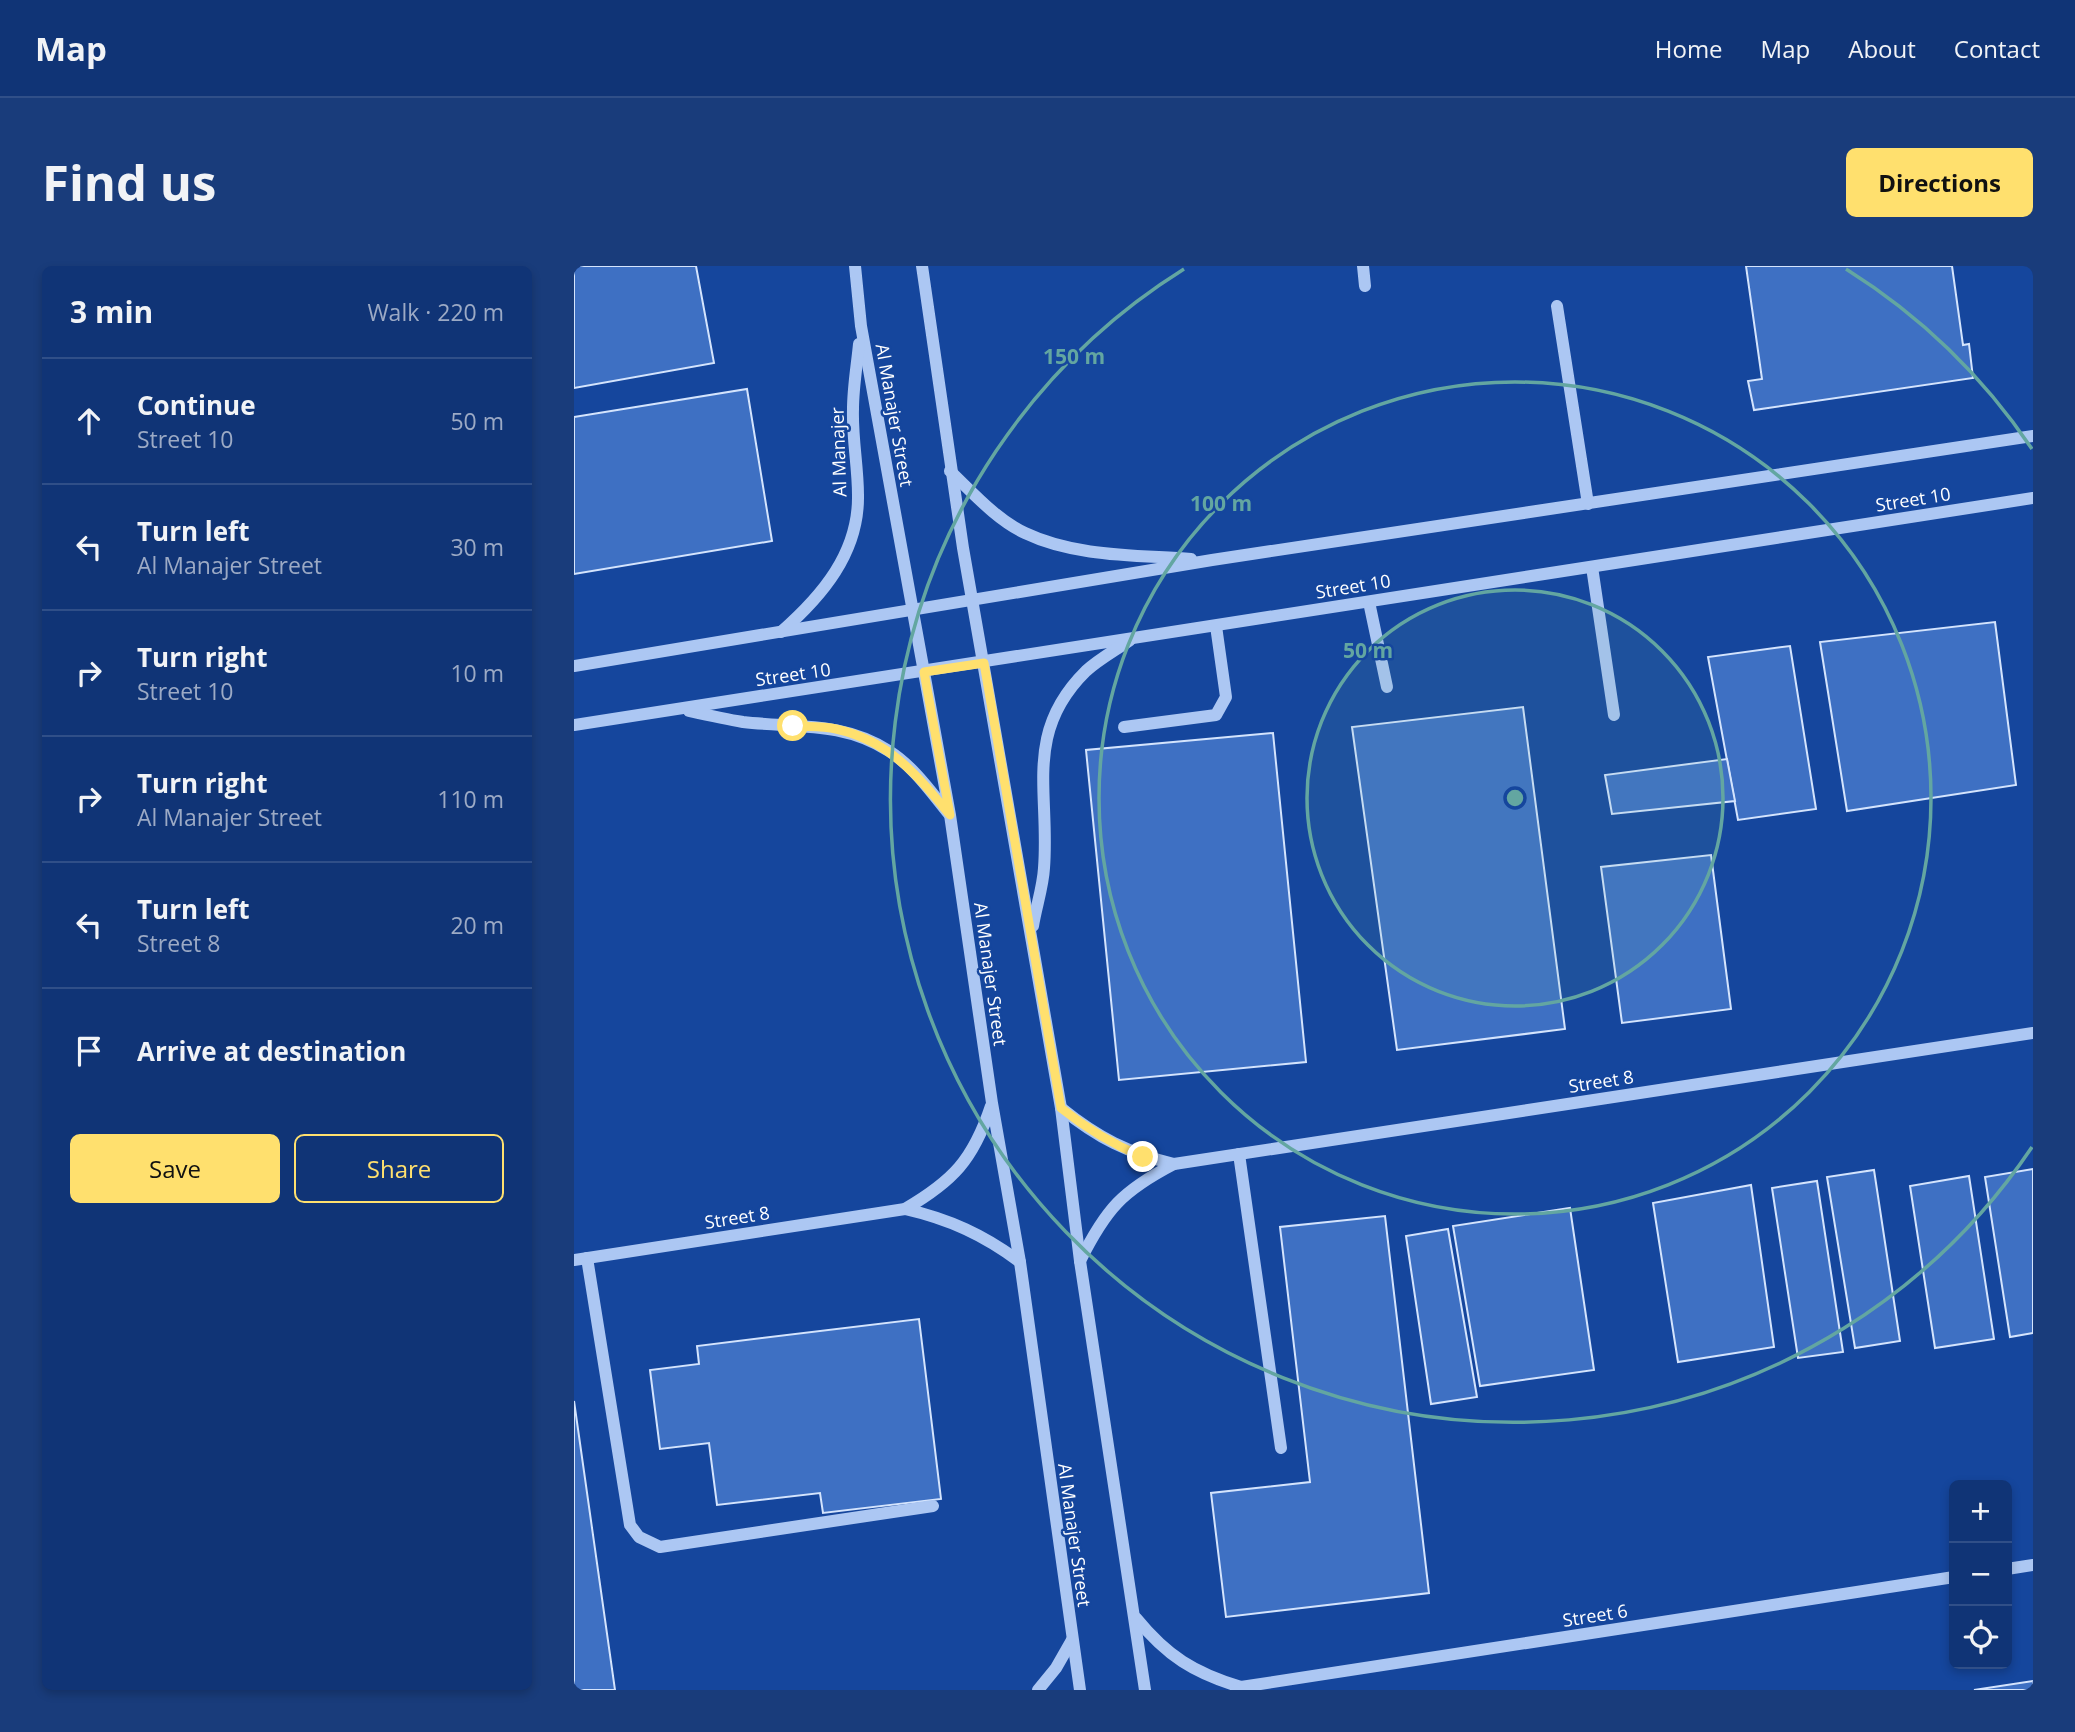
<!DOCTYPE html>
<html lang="en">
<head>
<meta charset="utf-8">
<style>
  body { margin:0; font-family:"Open Sans",sans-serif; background:#193c7b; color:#f1f3f6 }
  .controls { position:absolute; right:21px; bottom:21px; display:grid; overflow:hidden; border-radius:10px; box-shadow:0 4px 10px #0003 }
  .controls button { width:63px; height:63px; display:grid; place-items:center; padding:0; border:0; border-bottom:2px solid #304f88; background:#103476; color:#f1f3f6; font:35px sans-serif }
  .stop { position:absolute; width:21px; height:21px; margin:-16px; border:5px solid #ffe06e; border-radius:50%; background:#fff }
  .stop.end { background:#ffe06e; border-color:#fff; box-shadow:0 2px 7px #0008 }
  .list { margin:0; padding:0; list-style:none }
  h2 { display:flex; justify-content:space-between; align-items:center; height:91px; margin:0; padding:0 28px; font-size:30px }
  h2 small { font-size:23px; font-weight:400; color:#9caac5 }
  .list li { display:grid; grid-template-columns:46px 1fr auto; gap:21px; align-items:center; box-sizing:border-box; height:126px; padding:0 28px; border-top:2px solid #304f88 }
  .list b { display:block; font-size:26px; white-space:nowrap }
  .list p { margin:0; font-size:23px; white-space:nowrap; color:#9caac5 }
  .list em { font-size:23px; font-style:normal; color:#9caac5 }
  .actions { display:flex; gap:14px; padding:21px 28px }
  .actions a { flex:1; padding:16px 0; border:2px solid #ffe06e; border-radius:10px; text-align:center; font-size:24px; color:#ffe06e }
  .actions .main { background:#ffe06e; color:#111 }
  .icon { flex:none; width:38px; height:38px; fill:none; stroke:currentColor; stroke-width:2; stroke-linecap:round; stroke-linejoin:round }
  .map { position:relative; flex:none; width:1459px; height:1424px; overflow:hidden; border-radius:10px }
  header { display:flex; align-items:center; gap:42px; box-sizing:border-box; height:98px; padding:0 35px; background:#103476; border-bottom:2px solid #304f88 }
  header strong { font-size:33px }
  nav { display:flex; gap:38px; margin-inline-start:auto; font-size:24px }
  .intro { display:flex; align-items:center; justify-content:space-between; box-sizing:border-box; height:168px; padding:0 42px }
  h1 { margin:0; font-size:49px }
  .button { padding:18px 32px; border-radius:10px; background:#ffe06e; color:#111; font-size:24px; font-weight:700 }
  main { display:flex; gap:42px; padding:0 42px }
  aside { flex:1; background:#103476; border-radius:10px; box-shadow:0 4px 10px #0003 }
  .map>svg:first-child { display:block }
  .building { fill:#3e70c3; stroke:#d4e4fd; stroke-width:2 }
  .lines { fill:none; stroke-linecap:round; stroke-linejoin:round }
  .minor { stroke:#acc7f3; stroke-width:12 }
  .route { stroke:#ffe06e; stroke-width:9 }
  .ring { fill:none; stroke:#63a6a1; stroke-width:3.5 }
  .labels { text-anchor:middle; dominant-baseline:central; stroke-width:5; stroke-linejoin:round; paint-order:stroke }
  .street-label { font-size:18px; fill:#fff; stroke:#15469d }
  .centre { fill:#63a6a1; stroke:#15469d; stroke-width:3.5 }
  .ring-label { font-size:21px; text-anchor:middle; font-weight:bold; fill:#63a6a1; stroke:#15469d; stroke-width:5; stroke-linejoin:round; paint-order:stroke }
</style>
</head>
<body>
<header>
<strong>Map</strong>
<nav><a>Home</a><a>Map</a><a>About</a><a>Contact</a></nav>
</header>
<div class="intro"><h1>Find us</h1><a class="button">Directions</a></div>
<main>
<aside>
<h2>3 min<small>Walk · 220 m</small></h2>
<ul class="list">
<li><svg class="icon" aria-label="ahead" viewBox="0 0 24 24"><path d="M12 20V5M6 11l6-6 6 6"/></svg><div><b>Continue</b><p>Street 10</p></div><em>50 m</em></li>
<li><svg class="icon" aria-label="left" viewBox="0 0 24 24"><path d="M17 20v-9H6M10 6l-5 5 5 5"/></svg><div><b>Turn left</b><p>Al Manajer Street</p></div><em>30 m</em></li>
<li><svg class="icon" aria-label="right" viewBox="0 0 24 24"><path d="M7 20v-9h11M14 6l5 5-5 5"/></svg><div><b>Turn right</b><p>Street 10</p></div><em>10 m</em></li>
<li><svg class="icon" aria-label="right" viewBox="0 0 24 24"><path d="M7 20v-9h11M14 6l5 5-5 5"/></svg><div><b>Turn right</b><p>Al Manajer Street</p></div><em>110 m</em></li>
<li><svg class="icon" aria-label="left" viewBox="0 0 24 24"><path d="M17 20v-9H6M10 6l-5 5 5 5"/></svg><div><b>Turn left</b><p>Street 8</p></div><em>20 m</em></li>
<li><svg class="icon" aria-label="arrive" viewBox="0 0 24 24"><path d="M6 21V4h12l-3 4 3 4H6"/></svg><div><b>Arrive at destination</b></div></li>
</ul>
<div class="actions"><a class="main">Save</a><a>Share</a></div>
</aside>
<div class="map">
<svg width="1459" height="1424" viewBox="0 0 1459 1424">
  <rect width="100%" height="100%" fill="#15469d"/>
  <g class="building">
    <path d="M0,0h122l18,97 -140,25z"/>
    <path d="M1172,0h206l11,79 6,-1 4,34 -219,32 -6,-29 14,-2z"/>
    <path d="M173,123l25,152 -198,33v-157z"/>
    <path d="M1421,356l21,163 -169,26 -27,-169z"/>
    <path d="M1216,380l26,163 -78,11 -30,-163z"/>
    <path d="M949,441l42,322 -168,21 -45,-323z"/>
    <path d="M699,467l33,329 -187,18 -33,-330z"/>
    <path d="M1153,493l8,42 -123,13 -7,-39z"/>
    <path d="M1137,589l20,154 -109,14 -21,-156z"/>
    <path d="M1459,903v164l-23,4 -25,-160z"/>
    <path d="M1300,904l26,171 -45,7 -28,-171z"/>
    <path d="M1395,910l25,163 -59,9 -25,-162z"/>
    <path d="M1243,915l26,171 -45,6 -26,-170z"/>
    <path d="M1177,919l23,162 -96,15 -25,-159z"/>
    <path d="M996,942l24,162 -114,16 -27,-160z"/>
    <path d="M811,950l44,377 -203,24 -15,-124 99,-11 -30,-255z"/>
    <path d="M874,963l29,168 -46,7 -25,-168z"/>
    <path d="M345,1053l22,180 -118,14 -3,-20 -103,12 -8,-62 -49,6 -10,-79 49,-6 -2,-18z"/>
    <path d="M0,1135l41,289h-41z"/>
    <path d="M1459,1415v9h-59z"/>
  </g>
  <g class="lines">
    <g class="minor">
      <path d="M281,0l6,60 89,489 42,288 28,159 60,428"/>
      <path d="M348,0l41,282 98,560 19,153 65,429"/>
      <path d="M789,0l2,20"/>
      <path d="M983,40l31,198"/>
      <path d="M376,205c23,22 47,49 75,62 50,24 112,22 166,26"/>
      <path d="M1018,301l22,148"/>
      <path d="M795,336l18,85"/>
      <path d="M207,366c41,-36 78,-79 77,-137 0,-29 -6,-57 -5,-86 0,-22 4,-44 6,-65"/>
      <path d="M0,400l638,-106 821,-124"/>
      <path d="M115,445c18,4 36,8 54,11 52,6 100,-1 146,29 25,16 42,41 60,63"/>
      <path d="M0,459l1459,-227"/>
      <path d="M550,461l92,-12 10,-18 -10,-71"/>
      <path d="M459,660c3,-19 10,-39 11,-58 6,-76 -21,-135 42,-197 13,-12 30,-21 44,-31"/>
      <path d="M487,842c37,30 67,45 113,56"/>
      <path d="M665,888l42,294"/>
      <path d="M331,943c44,10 79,26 115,53"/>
      <path d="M13,992l43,267 9,12 21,10 273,-41"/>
      <path d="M0,994l331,-51c48,-28 68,-49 86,-103"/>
      <path d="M506,995c26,-52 42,-70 94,-97l859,-131"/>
      <path d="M1433,1303l26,-4"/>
      <path d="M562,1352c31,38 58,55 105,69"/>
      <path d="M464,1424l18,-22 16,-28"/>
      <path d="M663,1424l4,-3 713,-110"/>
    </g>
  </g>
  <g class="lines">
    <path class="route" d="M219,460c14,1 30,0 43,3 54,12 81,46 114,86l-26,-143 60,-9 77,445c26,21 51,36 82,49"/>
  </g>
  <circle cx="941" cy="532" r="208" fill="#63a6a1" fill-opacity=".12"/>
  <g class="ring">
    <circle cx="941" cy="532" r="208"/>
    <circle cx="941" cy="532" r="416"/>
    <path d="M1458 881A624 624 0 1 1 610 3M1272 3A624 624 0 0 1 1458 183"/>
  </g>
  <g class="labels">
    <g class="street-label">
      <text transform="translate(321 149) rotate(80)">Al Manajer Street</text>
      <text transform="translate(264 186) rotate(-92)">Al Manajer</text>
      <text transform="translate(1339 233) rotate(-9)">Street 10</text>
      <text transform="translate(779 320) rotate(-9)">Street 10</text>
      <text transform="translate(219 408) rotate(-8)">Street 10</text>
      <text transform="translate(417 708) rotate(82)">Al Manajer Street</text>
      <text transform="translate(1027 815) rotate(-9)">Street 8</text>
      <text transform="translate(163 951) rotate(-9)">Street 8</text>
      <text transform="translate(501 1269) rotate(82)">Al Manajer Street</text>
      <text transform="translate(1021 1349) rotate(-9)">Street 6</text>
    </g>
  </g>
  <circle cx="941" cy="532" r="10" class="centre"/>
  <g class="ring-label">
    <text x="500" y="98">150 m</text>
    <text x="647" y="245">100 m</text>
    <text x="794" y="392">50 m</text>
  </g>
</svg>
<div class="controls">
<button>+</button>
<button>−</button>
<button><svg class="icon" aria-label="locate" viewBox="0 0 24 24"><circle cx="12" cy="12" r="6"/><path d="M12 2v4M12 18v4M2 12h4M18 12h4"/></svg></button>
</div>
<div class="stop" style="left:219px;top:460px"></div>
<div class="stop end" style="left:569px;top:891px"></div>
</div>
</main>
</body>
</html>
